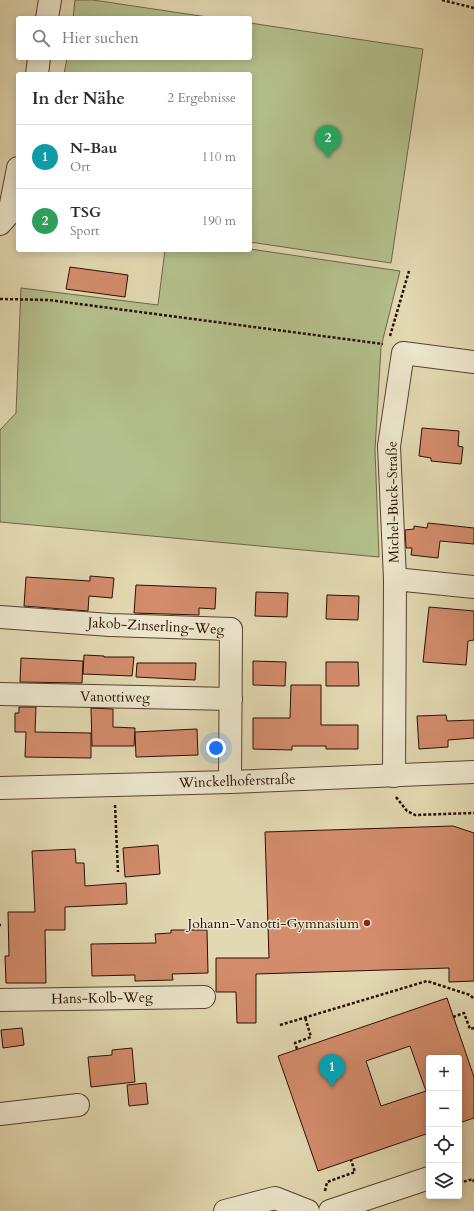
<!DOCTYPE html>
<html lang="de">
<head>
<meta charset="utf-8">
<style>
  body { margin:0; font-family:Cardo,serif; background:#f7f7f7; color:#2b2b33 }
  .controls { position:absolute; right:12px; bottom:12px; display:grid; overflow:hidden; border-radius:4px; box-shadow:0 2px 10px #0003 }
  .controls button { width:36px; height:36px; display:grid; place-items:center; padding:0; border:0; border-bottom:1px solid #e1e1e2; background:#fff; color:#2b2b33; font:20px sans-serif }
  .you { position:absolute; left:216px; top:748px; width:14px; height:14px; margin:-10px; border:3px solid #fff; border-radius:50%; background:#1a73e8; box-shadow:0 0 0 6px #1a73e833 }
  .badge { display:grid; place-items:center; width:26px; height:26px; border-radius:50%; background:#0f766e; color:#fff; font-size:13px; font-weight:700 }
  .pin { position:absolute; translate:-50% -33px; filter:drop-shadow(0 1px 2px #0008) }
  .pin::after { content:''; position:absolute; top:21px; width:14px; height:12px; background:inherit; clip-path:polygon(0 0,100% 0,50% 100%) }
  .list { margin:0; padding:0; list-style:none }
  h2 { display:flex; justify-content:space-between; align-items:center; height:52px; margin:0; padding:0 16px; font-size:17px }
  h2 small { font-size:13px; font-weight:400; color:#7c7c81 }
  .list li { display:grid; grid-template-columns:26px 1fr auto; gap:12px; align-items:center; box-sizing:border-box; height:64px; padding:0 16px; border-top:1px solid #e1e1e2 }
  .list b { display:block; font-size:15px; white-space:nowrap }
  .list p { margin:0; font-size:13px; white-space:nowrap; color:#7c7c81 }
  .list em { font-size:13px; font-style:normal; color:#7c7c81 }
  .icon { flex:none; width:22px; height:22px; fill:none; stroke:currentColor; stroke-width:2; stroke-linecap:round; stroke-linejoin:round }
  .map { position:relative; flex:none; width:474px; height:1211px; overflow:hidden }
  .search { position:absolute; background:#fff; box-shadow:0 2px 10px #0003; left:16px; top:16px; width:236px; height:44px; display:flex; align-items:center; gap:10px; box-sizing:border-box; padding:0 14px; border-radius:4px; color:#7c7c81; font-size:15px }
  .panel { position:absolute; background:#fff; box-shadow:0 2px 10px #0003; left:16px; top:72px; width:236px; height:180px; border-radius:4px }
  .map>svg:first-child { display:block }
  .green { fill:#b3bf8c; stroke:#6f6648 }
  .building { fill:#d38c6c; stroke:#2b0e04; fill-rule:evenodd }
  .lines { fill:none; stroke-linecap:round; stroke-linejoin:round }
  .minor-casing { stroke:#59402f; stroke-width:24 }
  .path { stroke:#2b0e04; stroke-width:2.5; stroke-dasharray:3 2; stroke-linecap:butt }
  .minor { stroke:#ece6cc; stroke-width:22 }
  .poi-dot { fill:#8f2418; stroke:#ece6cc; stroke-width:1.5 }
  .labels { text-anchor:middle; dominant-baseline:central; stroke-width:3; stroke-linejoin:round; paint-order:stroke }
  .street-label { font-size:14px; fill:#2b0e04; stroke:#ece6cc }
  .poi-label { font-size:14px; fill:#2b0e04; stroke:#ece6cc; text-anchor:end }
</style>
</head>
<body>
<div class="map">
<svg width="474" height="1211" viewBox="0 0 474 1211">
  <rect width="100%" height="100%" fill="#e2d8b1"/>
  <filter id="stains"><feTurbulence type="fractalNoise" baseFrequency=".005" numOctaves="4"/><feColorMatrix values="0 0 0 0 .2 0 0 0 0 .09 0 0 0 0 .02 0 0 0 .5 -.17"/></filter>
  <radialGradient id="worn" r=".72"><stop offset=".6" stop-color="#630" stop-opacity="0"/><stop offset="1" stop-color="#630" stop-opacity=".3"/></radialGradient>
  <g class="green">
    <path d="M75,0h18l121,18h-141z"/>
    <path d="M250,23l173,26 -32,214 -141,-21v-168h-186l3,-16h183z"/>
    <path d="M250,249l150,22 -19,76 -6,103 4,107 -379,-35v-92l16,-17 5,-125 137,17 7,-55h85z"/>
  </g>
  <g class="building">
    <path d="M70,267l58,8 -3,22 -59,-8z"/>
    <path d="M422,428l37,3 -1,15 5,1 -2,17 -30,-3v-3l-12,-2z"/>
    <path d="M428,523l46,5v16l-34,-3 -2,17 -27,-3 1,-7h-6l-1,-18 9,-1v-3l13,2z"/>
    <path d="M90,576l24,2 -2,20 -23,-2 -1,15 -64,-5 2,-29 64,4z"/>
    <path d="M136,585l80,3 -1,21 -16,-1v7l-65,-2z"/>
    <path d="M256,592l32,1 -1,24 -32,-1z"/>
    <path d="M327,595l32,1 -1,24 -32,-1z"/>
    <path d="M429,607l45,4v29l-6,1 -2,24 -43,-3z"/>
    <path d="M84,655l20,1v1h30l-2,19 -49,-2z"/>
    <path d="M21,658l62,3 -1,22 -62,-1z"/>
    <path d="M253,661l33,1 -1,24 -32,-1z"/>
    <path d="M326,662h32l1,24h-33z"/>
    <path d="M137,663h59l-1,17 -59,-3z"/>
    <path d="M291,685h30v40h37v24h-32v-3h-34v4l-39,-1v-31h37z"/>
    <path d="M19,707h17l-1,25 56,1v25l-66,-1 1,-25h-11v-19h4z"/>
    <path d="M91,708l22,1v18l22,1 -1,18h-42z"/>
    <path d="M446,715l1,6 27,-1v18l-26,2v7l-29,2 -2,-33z"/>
    <path d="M197,729l1,26 -62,2 -1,-25z"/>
    <path d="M453,826l21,7v148l-25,1v-14l-193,6v49h-19l-1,-31h-20v-34h53l-4,-126z"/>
    <path d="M158,845l2,29 -35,3 -2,-29z"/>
    <path d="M75,849l1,14h8l1,23 41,-3 1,21 -62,3v23h-20l1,53h-40l-1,-27h4l-1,-44h27l-3,-61z"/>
    <path d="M171,930h36l1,43 -36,1 1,6 -38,1v-6l-43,1 -1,-32 65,-1 -1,-9 16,-1z"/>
    <path d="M447,998l27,79v41l-15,5v-65h-30v75l-111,38 -40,-115zM410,1046l16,45 -45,15 -15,-45z"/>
    <path d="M22,1028l2,17 -21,3 -2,-18z"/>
    <path d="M132,1048l3,34 -44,5 -3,-30 24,-2v-5z"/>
    <path d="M146,1083l2,21 -19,2 -2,-21z"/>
  </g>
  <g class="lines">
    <defs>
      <g id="minor">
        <path d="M47,18l3,-18"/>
        <path d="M37,74l2,-16"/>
        <path d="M0,224l9,-10 9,-46"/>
        <path d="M395,579l-6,-133 14,-93 71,9"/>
        <path d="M0,617l110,8 121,4 -1,153"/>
        <path d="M0,694l231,5"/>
        <path d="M394,776l1,-197 79,8"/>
        <path d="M0,788l230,-6 244,-10"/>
        <path d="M0,1000l204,-3"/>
        <path d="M0,1114l78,-9"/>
        <path d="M225,1211l50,-13 33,13"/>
        <path d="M330,1211l99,-33"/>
      </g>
    </defs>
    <use href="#minor" class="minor-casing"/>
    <g class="path">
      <path d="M442,0l32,8"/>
      <path d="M0,299l49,1 334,44"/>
      <path d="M390,336l19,-65"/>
      <path d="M396,797l11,14 8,4 59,-2"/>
      <path d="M115,805l3,67"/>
      <path d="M0,925h1"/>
      <path d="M453,1017l11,-4 6,16 4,-1"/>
      <path d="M280,1025l147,-44 43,14 4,4"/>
      <path d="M297,1049l-2,-6 16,-6 -6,-20"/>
      <path d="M459,1183l14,-4 1,3"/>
      <path d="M325,1191l2,-9 28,-10 -4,-12"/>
    </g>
    <use href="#minor" class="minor"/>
  </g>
  <circle class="poi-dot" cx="367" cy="923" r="4"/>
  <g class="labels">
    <g class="street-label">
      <text transform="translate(393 502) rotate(-91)">Michel-Buck-Straße</text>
      <text transform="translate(156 626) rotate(3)">Jakob-Zinserling-Weg</text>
      <text transform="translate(115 697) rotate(1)">Vanottiweg</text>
      <text transform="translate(237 781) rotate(-2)">Winckelhoferstraße</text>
      <text transform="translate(102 998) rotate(-1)">Hans-Kolb-Weg</text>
    </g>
    <g class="poi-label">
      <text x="359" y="923">Johann-Vanotti-Gymnasium</text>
    </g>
  </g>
  <rect width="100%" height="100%" filter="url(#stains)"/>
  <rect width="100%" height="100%" fill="url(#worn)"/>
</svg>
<div class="controls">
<button>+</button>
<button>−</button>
<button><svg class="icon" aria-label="locate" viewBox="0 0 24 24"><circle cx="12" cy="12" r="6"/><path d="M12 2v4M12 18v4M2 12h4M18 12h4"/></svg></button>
<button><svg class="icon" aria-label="layers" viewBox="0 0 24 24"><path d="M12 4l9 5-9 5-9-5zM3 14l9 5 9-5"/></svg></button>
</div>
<div class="you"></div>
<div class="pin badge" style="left:332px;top:1087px;background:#0f9aa8">1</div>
<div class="pin badge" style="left:328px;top:158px;background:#2e9e5b">2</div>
<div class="search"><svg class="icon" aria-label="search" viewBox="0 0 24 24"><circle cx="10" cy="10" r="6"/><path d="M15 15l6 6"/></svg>Hier suchen</div>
<section class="panel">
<h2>In der Nähe<small>2 Ergebnisse</small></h2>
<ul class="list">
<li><span class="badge" style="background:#0f9aa8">1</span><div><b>N-Bau</b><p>Ort</p></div><em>110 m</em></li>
<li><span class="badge" style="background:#2e9e5b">2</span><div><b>TSG</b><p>Sport</p></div><em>190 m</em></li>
</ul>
</section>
</div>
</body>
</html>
